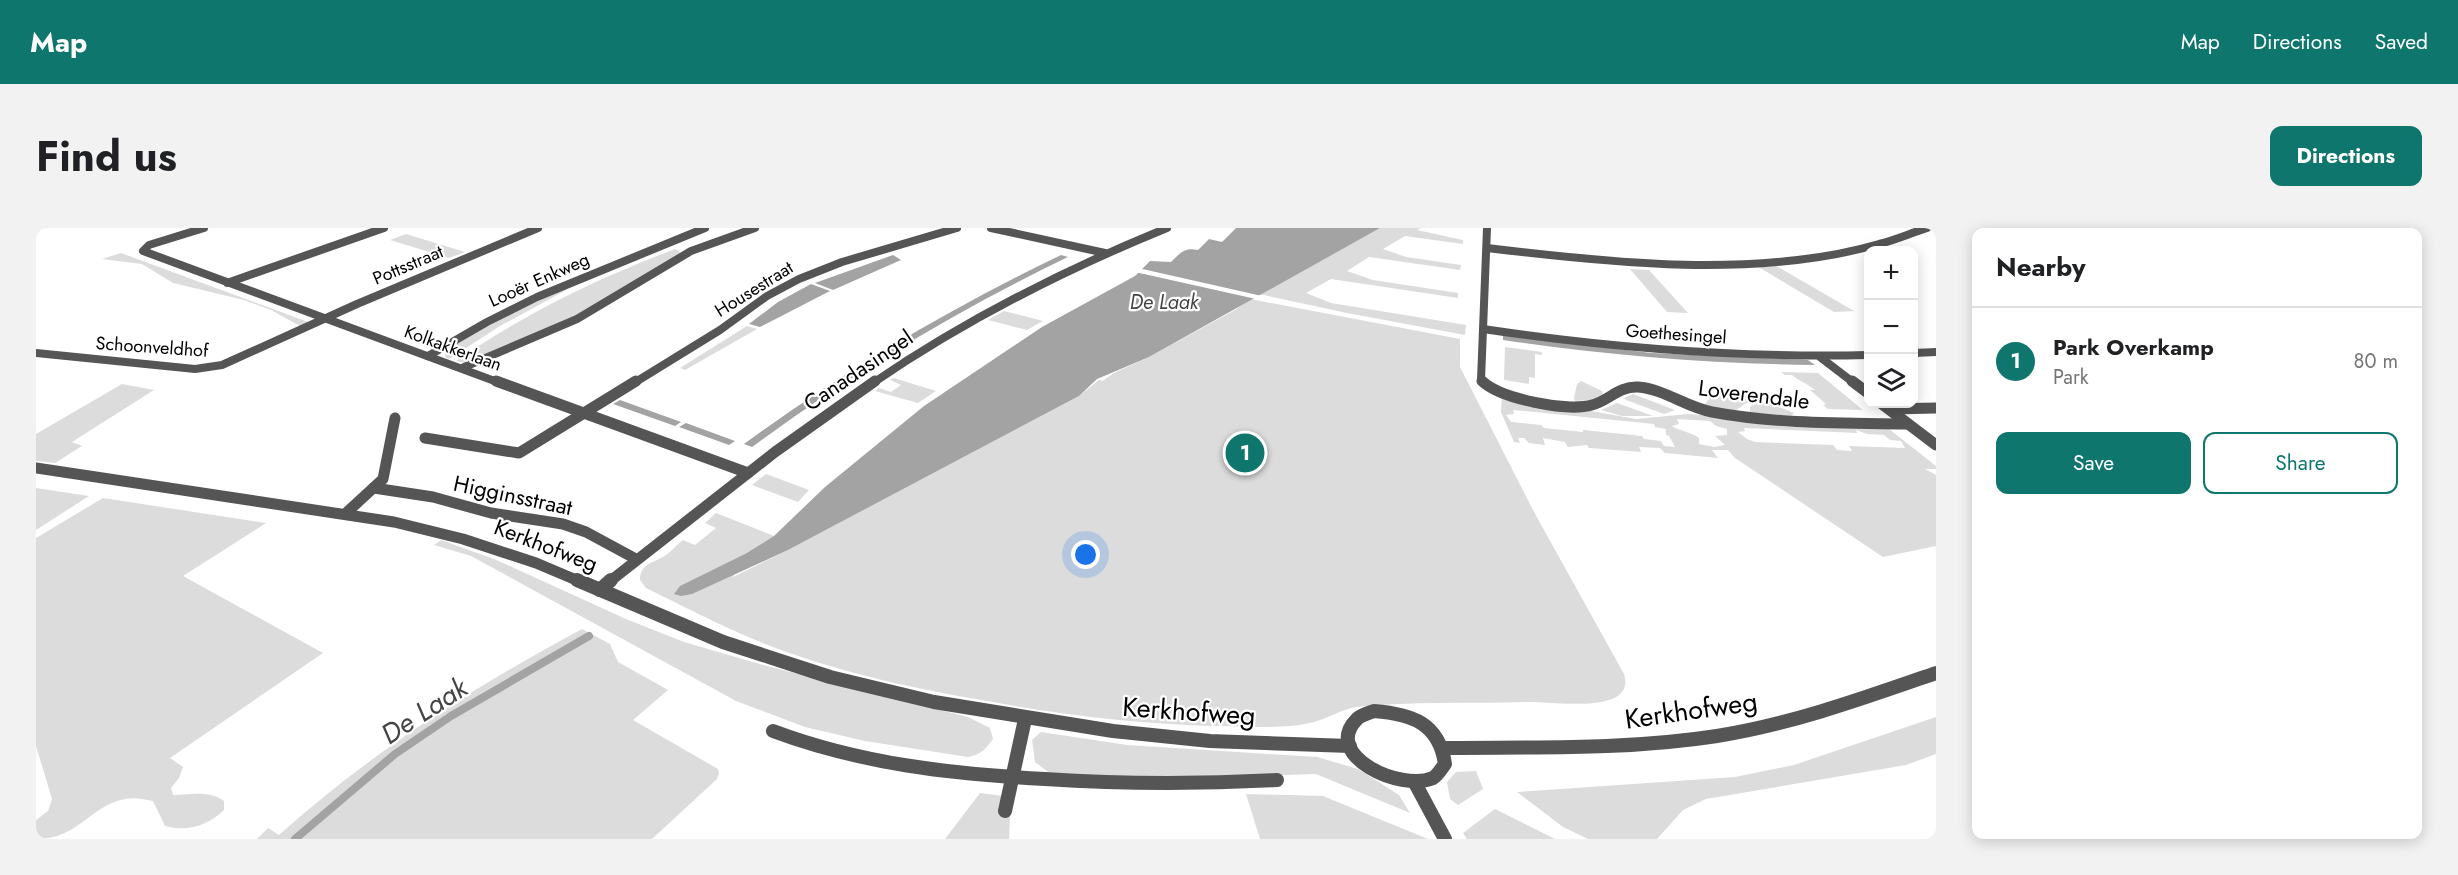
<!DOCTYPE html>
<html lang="en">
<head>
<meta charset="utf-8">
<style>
  body { margin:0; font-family:Jost,sans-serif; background:#f2f2f2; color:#202124 }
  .controls { position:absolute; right:18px; top:18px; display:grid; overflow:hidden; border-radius:12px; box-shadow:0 3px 15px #0003 }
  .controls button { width:54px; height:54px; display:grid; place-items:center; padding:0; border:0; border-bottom:2px solid #e0e0e0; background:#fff; color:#202124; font:30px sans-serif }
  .you { position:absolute; left:1050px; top:327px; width:21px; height:21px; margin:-15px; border:4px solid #fff; border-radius:50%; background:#1a73e8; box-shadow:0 0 0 9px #1a73e833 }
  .badge { display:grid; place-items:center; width:39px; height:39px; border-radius:50%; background:#0f766e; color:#fff; font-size:20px; font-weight:700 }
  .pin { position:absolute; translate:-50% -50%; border:3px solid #fff; box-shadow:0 2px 6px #0006 }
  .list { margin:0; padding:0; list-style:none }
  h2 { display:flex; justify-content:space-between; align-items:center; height:78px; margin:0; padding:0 24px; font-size:26px }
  h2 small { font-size:20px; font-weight:400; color:#757577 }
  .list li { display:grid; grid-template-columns:39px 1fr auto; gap:18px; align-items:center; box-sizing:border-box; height:108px; padding:0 24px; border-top:2px solid #e0e0e0 }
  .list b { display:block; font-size:22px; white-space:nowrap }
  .list p { margin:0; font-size:20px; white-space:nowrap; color:#757577 }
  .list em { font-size:20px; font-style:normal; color:#757577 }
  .actions { display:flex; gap:12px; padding:18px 24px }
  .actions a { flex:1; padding:14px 0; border:2px solid #0f766e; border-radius:12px; text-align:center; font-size:21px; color:#0f766e }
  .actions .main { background:#0f766e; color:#fff }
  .icon { flex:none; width:33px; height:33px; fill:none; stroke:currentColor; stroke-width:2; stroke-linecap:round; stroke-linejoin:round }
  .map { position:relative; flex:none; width:1900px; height:611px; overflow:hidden; border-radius:12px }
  header { display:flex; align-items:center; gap:36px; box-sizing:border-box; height:84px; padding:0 30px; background:#0f766e; color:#fff }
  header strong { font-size:28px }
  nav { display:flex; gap:33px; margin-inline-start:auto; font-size:21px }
  .intro { display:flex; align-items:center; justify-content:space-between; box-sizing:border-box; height:144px; padding:0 36px }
  h1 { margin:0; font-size:42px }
  .button { padding:15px 27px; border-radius:12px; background:#0f766e; color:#fff; font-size:21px; font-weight:700 }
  main { display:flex; gap:36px; padding:0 36px }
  aside { flex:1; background:#fff; border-radius:12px; box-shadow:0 3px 15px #0003 }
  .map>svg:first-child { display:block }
  .green { fill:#dcdcdc; fill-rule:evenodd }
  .water { fill:#a3a3a3 }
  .pier { fill:#fff }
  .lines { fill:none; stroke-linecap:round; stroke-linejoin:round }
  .stream { stroke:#a3a3a3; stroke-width:8 }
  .minor-far2 { stroke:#555; stroke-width:8 }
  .minor-far1 { stroke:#555; stroke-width:11 }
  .minor { stroke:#555; stroke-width:14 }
  .tertiary-far1 { stroke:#555; stroke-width:11 }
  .tertiary { stroke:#555; stroke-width:14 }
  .labels { text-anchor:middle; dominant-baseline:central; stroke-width:4.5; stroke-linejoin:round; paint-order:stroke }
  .far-street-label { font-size:18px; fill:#000; stroke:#fff }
  .far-water-label { font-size:20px; font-style:italic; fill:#444; stroke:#fff }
  .street-label { font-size:22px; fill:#000; stroke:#fff }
  .near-street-label { font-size:27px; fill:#000; stroke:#fff }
  .near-water-label { font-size:28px; font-style:italic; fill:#444; stroke:#fff }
</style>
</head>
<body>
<header>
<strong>Map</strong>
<nav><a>Map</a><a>Directions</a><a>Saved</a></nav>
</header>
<div class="intro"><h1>Find us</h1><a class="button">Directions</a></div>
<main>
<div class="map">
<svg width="1900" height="611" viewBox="0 0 1900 611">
  <rect width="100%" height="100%" fill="#fff"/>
  <g class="green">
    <path d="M1344,0h41l-4,2 46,10v4l-58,-8 -22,13 23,8 55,8 -1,5 -91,-13 -22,14 26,9 85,13v5l-127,-19 -25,14 25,10 135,22 -1,10 -118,-22 -88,-19z"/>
    <path d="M370,6l59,18 -16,6 -59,-18z"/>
    <path d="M639,21l4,2 1,3 -96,58 -118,51 -10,-2c70,-48 140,-82 219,-112z"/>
    <path d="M85,25l187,69 -8,4 -29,-16 -27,-10 -71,-17 -31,-19 -40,-5z"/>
    <path d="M1737,36l81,47 -20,1 -79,-47z"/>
    <path d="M1594,41l19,1 39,43 -21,-1z"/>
    <path d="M534,60l-70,38 -51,33 -4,-2 1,-6 7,-6 83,-45z"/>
    <path d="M1214,71l210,40v28l74,145 90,162c13,42 -74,27 -97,28 -56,2 -114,-1 -170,5 -15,2 -28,11 -43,15 -31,8 -67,4 -98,4 -80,-2 -161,-12 -240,-27 -75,-13 -153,-31 -223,-60 -36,-15 -72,-34 -107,-51l-6,-8c0,-16 12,-17 23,-23 7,-4 13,-12 20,-17l12,5 21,-17 -11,-5 11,-10 58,23 -29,18 -12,23 55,-27 291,-154 20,-16 3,1 14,-9 33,-15 86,-47z"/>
    <path d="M968,83l39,10 -16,9 -39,-10z"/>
    <path d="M711,98l10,3 -72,41 -5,-2z"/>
    <path d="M1469,119l37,5v3l-7,-1v24l-6,-1v7l-25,-4z"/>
    <path d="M1745,144l37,1 45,37 -35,-1 -5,-4 3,-1 -16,-14h5c-8,-7 -15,-8 -23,-15h-7z"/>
    <path d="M858,150l42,13 -18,12 -43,-12 4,-3 12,4 10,-7 -11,-5z"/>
    <path d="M1545,153l21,10 1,3 -11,6 -17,1 -1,-3 3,-14z"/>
    <path d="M86,156l32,6 -82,52 10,4 -27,17 -19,-2v-27z"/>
    <path d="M1688,165l25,5 2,2 -18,12 -31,-5 10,-11z"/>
    <path d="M1597,166l42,16 -11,4 -38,-14 -2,-2z"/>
    <path d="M1466,167l134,24 52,-5 201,15 47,37v3h-11l11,6v71l-53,11 -148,-99 -7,-8h-16l6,8 -53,-5 -5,-5 -21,-1 2,5 -52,-4 -2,-3 -19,2 -3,-5 -22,-4 2,7 -16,-2 -5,-5h-6l2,5 -6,-1 -13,-30zM1477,182l141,14 1,3 11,2v6l3,1 6,11 -11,-1 -3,-5 -17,-2 -2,-3 -59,-6v2l-39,-4 -3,-3 -30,-3 -5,-7 8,-1zM1641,191l33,2 6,5 11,3v6l-12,1 10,9 -11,2 -15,-3v-6c-7,-6 -18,-6 -27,-12l7,-2zM1708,200l113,5 -1,-3 11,4 17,1 6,5 11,1 4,7 -56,-2 3,5 -15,-1 -4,-5 -78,-3 -8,-3 -9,-7 7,-1z"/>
    <path d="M1726,172l32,13 -3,3 -41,-4v-5l7,-6z"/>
    <path d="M1581,175l36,13h-31l-21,-6z"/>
    <path d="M730,246l43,16 -11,12 -46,-17z"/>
    <path d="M0,260l53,8 -53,34z"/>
    <path d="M67,270l163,25 -83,53 140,77 -153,105 13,9 -4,11 -8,10 2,7c19,0 35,-5 51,6v9c-17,16 -36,22 -59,16l-12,-25c-9,-2 -19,-4 -28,-2 -36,7 -46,40 -89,40v-19l12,-9 4,-12 -16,-53v-208z"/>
    <path d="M405,312l53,19 132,60 58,23 83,24 201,51 22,11 3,11c-7,10 -13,16 -25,18l-103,-16 -60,-14 -69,-26 -265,-145 -37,-11z"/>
    <path d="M546,401l28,15 8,18 50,28 -35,30 85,49 1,4 -2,6 -65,60h-395l11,-11 11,7c93,-83 193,-147 303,-206z"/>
    <path d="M1900,489v37l-30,11 -200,34 -23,11 -26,29h-69l-25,-12 -46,-35 218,-15 59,-12z"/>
    <path d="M1005,504l86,13 190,12 41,12 41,26 11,18 -94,-39 -131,4 -133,-3 -17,-13 -3,-22z"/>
    <path d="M1440,543l7,18 -25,16 -8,-6 -3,-17 9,-10z"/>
    <path d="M944,565l31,4 -2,42h-64z"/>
    <path d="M1210,566l77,2 105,43h-168z"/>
    <path d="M1459,581l60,30h-88l-4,-6z"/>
  </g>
  <g class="water">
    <path d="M1200,0h144l-231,129 -52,22 -18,17 -291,154 -96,44 -11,2 -7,-2 6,-8 65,-32 29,-18 51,-49 99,-81 118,-79 93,-51 15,-15 21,1c9,-9 14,-15 27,-12l11,-11 13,3z"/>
    <path d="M857,27l8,5 -68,30 -18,-7z"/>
    <path d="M1025,27l7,2c-112,54 -216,116 -316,190l-8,-3c100,-73 205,-135 317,-189z"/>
    <path d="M775,56l19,7 -70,36 -11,-3 29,-22z"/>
    <path d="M1467,107l148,18 157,7 7,5c-105,-1 -209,-10 -312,-25z"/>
    <path d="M584,172l61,22 -6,4 -62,-22z"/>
    <path d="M650,195l49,18 -6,4 -50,-18z"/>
  </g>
  <path class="pier" d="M1102,40l124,28 -6,3 -121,-27z"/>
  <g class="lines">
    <path class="stream" d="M259,611l100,-85 56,-38 138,-80"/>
    <g class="minor-far2">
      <path d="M168,0l-55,17 -6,6 357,132"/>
      <path d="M955,0l114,25"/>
      <path d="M1451,20c123,15 271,31 392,-4 16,-4 32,-11 48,-16"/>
      <path d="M191,55l157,-55"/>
      <path d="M1447,101c128,19 255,29 385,26"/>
      <path d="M0,125l159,16 27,-4 135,-61 181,-76"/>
      <path d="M1878,125l22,-1"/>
      <path d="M392,128l59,-34 50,-25 168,-69"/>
      <path d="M1784,129l34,26"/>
      <path d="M426,140l115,-49 114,-68 64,-23"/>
      <path d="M598,155l86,-53 47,-34 32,-17 43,-17 115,-34"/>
      <path d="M837,155c92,-63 191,-113 294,-155"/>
      <path d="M1448,155l-3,-3 6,-152"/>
    </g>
    <g class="minor-far1">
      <path d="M460,153l252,92"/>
      <path d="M1446,153c19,18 85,31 110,24 16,-4 27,-19 46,-18 26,2 48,20 74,25 64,12 131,11 196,12"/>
      <path d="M1816,153l16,12"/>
      <path d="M1846,176l54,41"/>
      <path d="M1854,181l46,-1"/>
      <path d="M389,210l94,15 117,-72"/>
      <path d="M338,260l59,9 58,16 72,11 23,8 50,27"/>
      <path d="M309,286l38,-35 12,-61"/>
      <path d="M573,354l166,-130 100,-71"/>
    </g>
    <g class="minor">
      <path d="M564,362l11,-10"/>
      <path d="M737,503c88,33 179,43 272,48 77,5 155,5 232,1"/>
      <path d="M1379,555l30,56"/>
      <path d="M969,583l20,-92"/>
    </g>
    <path class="tertiary-far1" d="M0,240l358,54 69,17 73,24 45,19"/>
    <g class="tertiary">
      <path d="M541,352l146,62 107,35 104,25 179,29 97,10 140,5"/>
      <path d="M1338,483c38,3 65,12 71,53 -4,5 -7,11 -12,14 -33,14 -112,-23 -76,-59 4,-4 12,-6 17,-8z"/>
      <path d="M1408,520c91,-1 183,2 273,-12 75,-12 147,-38 219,-63"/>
    </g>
  </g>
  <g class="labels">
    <g class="far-street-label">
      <text transform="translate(372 37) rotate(-23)">Pottsstraat</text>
      <text transform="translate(503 52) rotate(-24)">Looër Enkweg</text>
      <text transform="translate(718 61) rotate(-32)">Housestraat</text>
      <text transform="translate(1640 106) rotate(4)">Goethesingel</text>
      <text transform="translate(116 119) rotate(4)">Schoonveldhof</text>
      <text transform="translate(417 120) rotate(20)">Kolkakkerlaan</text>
    </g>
    <g class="far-water-label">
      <text x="1128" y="74">De Laak</text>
    </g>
    <g class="street-label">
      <text transform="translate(822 142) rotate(-34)">Canadasingel</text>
      <text transform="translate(1718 166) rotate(7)">Loverendale</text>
      <text transform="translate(477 267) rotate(12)">Higginsstraat</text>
      <text transform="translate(510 317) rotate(21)">Kerkhofweg</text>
    </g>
    <g class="near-street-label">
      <text transform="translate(1655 482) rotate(-8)">Kerkhofweg</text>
      <text transform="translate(1153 483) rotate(4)">Kerkhofweg</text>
    </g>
    <g class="near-water-label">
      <text transform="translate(388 483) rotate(-33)">De Laak</text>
    </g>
  </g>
</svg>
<div class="controls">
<button>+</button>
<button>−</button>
<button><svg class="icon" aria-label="layers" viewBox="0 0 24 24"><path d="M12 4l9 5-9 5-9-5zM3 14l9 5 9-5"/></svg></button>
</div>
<div class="you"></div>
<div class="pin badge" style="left:1209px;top:225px">1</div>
</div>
<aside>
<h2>Nearby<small></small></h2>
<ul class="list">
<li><span class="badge">1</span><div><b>Park Overkamp</b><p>Park</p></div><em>80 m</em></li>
</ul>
<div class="actions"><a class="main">Save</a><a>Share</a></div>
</aside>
</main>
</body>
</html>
